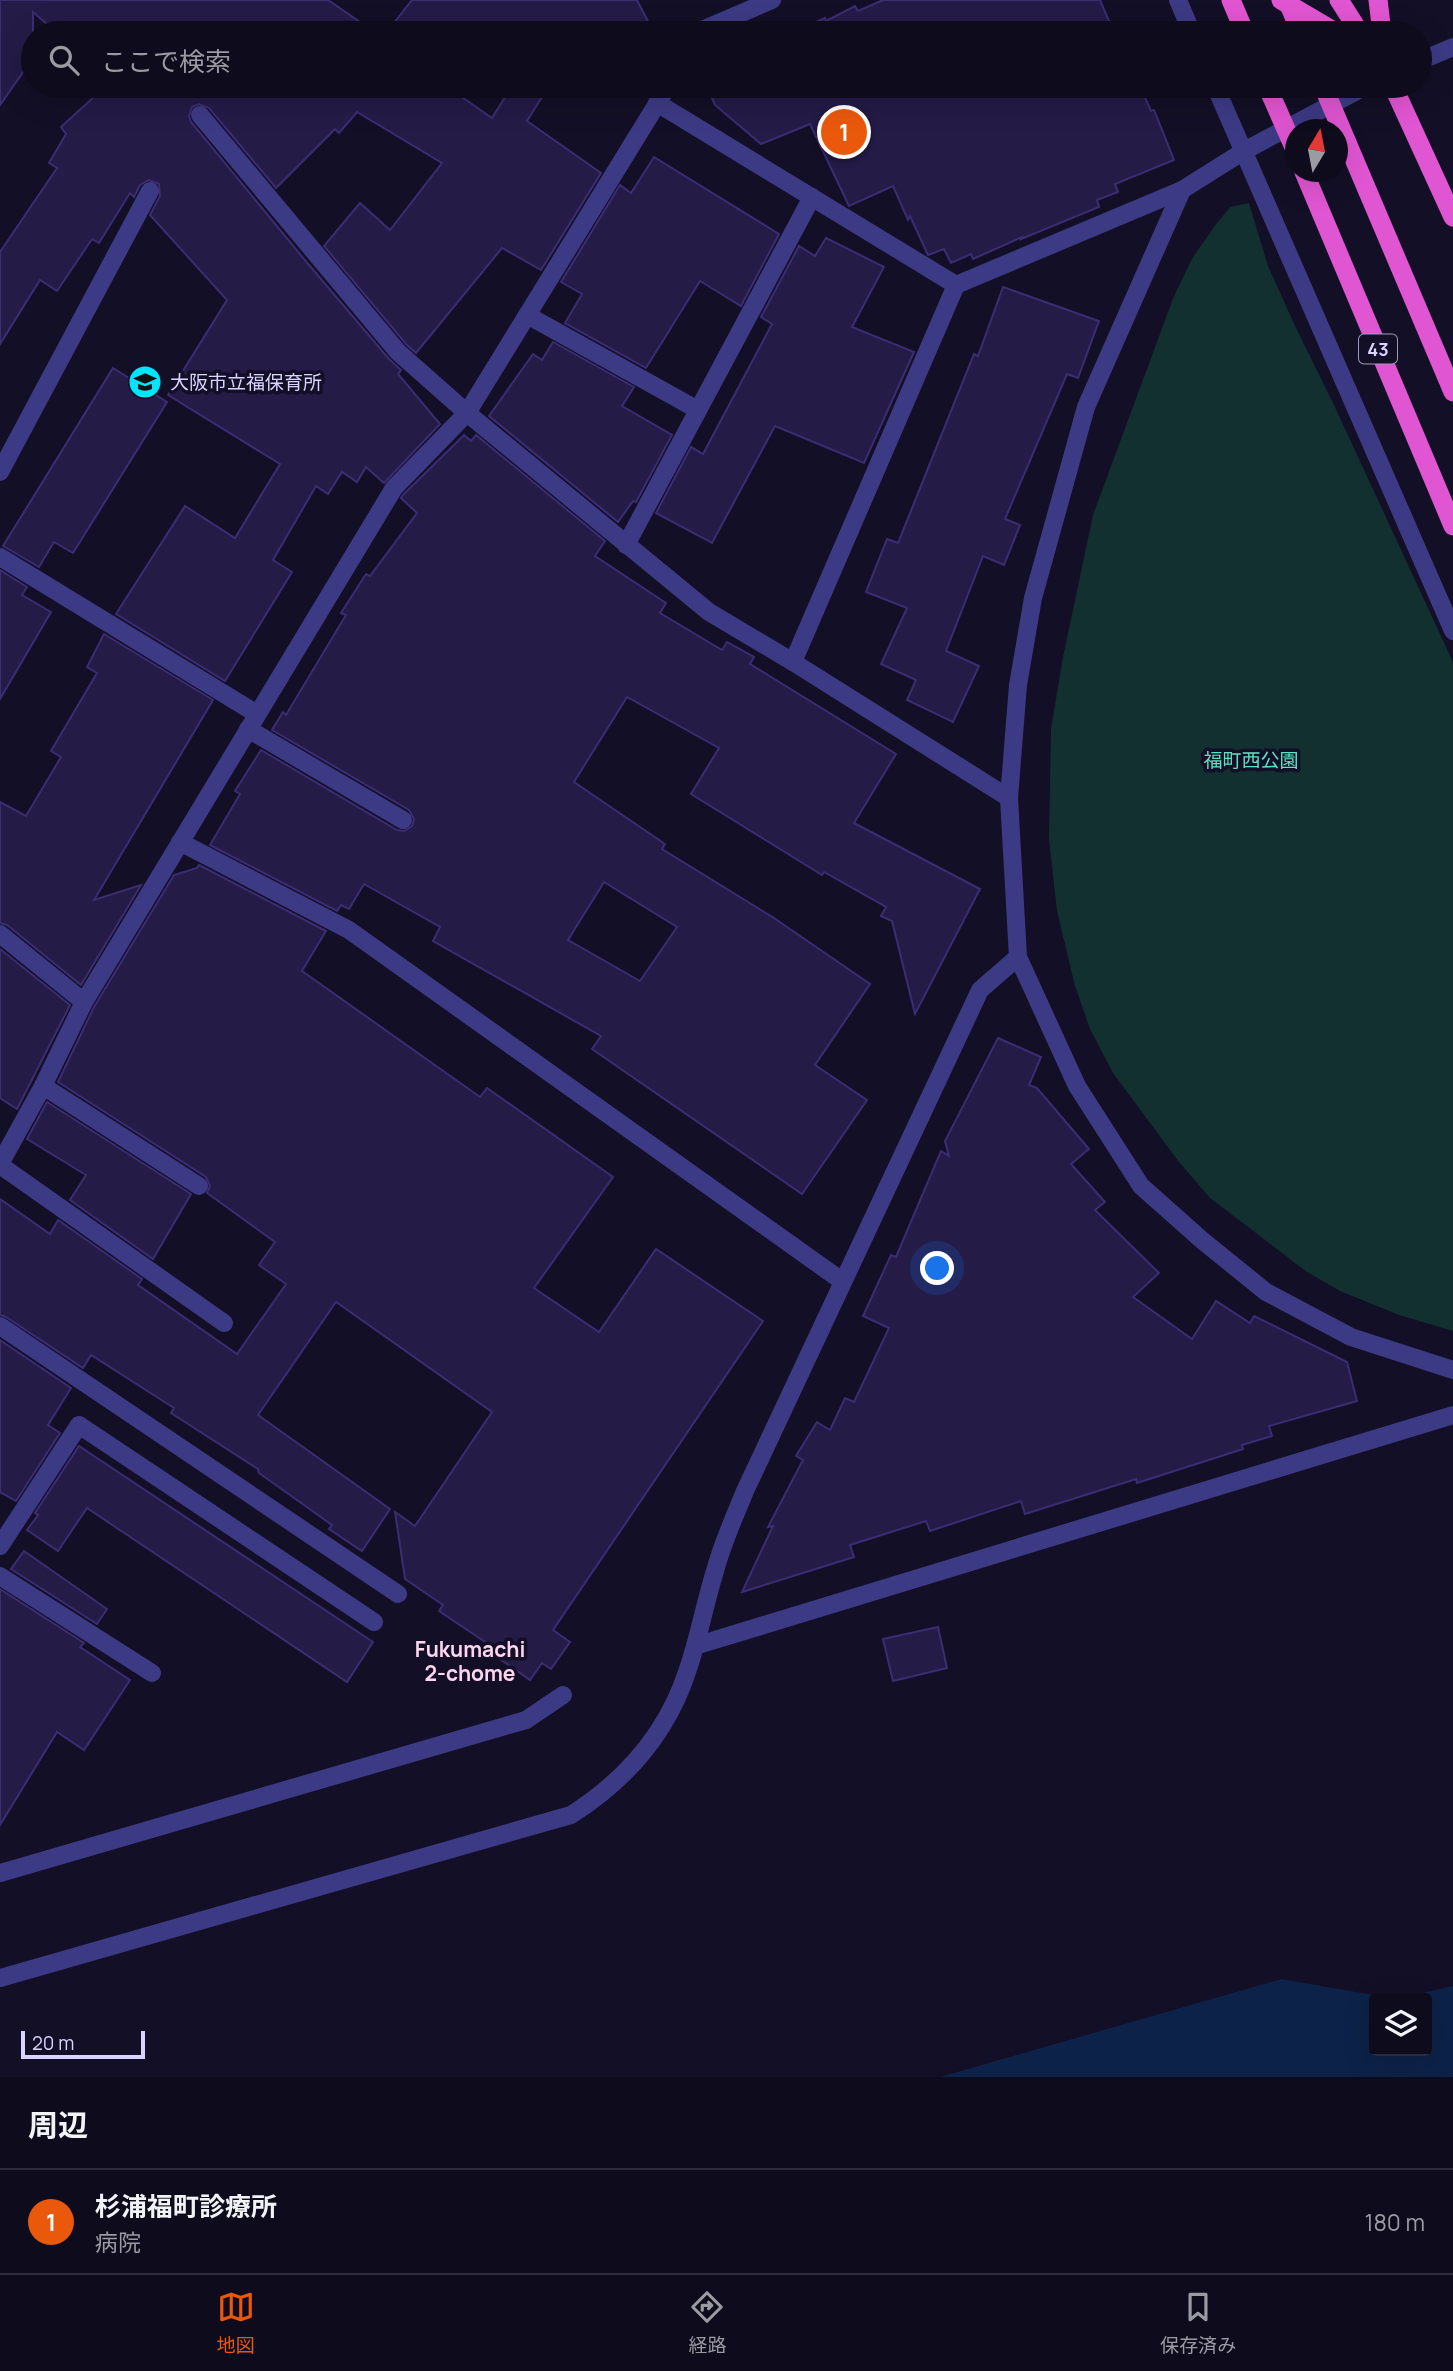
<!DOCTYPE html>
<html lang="ja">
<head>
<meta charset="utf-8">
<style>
  body { margin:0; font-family:Manrope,"Noto Sans JP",sans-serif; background:#171425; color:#f1f3f6 }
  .controls { position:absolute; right:21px; bottom:21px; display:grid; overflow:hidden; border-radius:7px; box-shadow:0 7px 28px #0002 }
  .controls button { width:63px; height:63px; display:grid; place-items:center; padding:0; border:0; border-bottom:2px solid #2e2b3b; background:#0e0b1c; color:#f1f3f6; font:35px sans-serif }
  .compass { position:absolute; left:1285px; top:119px; width:63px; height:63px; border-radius:50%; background:#0e0b1c; box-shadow:0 7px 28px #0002; rotate:10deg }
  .scale { position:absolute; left:21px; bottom:18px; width:124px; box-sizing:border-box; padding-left:7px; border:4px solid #d9d4ff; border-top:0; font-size:19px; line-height:24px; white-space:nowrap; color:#d9d4ff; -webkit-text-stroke:5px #130f26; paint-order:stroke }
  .you { position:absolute; left:938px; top:1269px; width:24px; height:24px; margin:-18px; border:5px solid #fff; border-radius:50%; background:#1a73e8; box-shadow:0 0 0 10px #1a73e833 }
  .badge { display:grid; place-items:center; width:46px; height:46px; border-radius:50%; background:#ea580c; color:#fff; font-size:23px; font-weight:700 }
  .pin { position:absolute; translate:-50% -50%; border:4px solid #fff; box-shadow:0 2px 7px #0006 }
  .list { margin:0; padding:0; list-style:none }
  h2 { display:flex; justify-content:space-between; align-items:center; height:91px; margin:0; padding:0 28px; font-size:30px }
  h2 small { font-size:23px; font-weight:400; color:#9b9ba3 }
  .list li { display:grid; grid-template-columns:46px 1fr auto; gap:21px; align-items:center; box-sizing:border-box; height:105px; padding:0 28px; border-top:2px solid #2e2b3b }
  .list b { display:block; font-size:26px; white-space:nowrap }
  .list p { margin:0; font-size:23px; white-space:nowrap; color:#9b9ba3 }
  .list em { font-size:23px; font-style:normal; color:#9b9ba3 }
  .icon { flex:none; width:38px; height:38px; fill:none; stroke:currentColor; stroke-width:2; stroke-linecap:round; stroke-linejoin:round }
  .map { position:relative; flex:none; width:1453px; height:2077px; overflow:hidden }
  .search { position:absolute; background:#0e0b1c; box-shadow:0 7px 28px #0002; left:21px; right:21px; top:21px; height:77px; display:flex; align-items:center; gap:18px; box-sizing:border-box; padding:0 24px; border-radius:38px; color:#9b9ba3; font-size:26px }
  .sheet { height:196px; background:#0e0b1c }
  nav { display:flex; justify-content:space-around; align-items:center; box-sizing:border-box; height:98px; border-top:2px solid #2e2b3b; background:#0e0b1c; font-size:19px; color:#9b9ba3 }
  nav a { display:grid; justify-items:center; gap:4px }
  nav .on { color:#ea580c }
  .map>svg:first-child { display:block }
  .green { fill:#12302f }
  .water { fill:#0c2248 }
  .pier { fill:#130f26 }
  .building { fill:#241b47; stroke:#3b2d73; stroke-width:2; fill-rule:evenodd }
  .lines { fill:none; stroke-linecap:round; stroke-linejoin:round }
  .minor { stroke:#3d3a85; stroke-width:18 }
  .trunk { stroke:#e055d1; stroke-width:19 }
  .trunk-bridge { stroke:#e055d1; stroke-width:19 }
  .labels { text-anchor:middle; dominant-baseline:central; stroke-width:7; stroke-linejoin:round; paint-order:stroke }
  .shield { fill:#130f26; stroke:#9e99be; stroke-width:2 }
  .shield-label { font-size:18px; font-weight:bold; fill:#d9d4ff }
  .poi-label { font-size:19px; fill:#d9d4ff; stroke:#130f26; text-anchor:start }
  .park-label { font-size:19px; fill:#5fe0c0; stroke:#130f26 }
  .neighbourhood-label { font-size:21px; font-weight:bold; fill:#ffd6f0; stroke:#130f26 }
</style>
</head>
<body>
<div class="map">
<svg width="1453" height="2077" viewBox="0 0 1453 2077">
  <rect width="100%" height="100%" fill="#130f26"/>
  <path class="green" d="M1249,203l19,63 28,62 37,75 120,259v669l-54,-16 -59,-24 -33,-19 -97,-74 -31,-36 -66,-89 -23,-44 -15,-43 -18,-75 -8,-72 2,-110 12,-72 30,-142 81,-219 19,-39 21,-30 16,-20z"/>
  <path class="water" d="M1281,1979l110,19h-17v53h53v-53h-27l53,-12v91h-513z"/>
  <path class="pier" d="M1280,1976h5l-4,3 -345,98 3,-3z"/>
  <g class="building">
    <path d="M0,0h328l48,33h-319l-24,-21v46l-33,47z"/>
    <path d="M412,0h225l17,33h-268z"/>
    <path d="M883,0h217l14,33h-321l32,-15 1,3 29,-15 3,5z"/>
    <path d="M106,86h340l46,32 20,-32h37l-22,35 74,52 -60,97 -39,-22 -86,105 -10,-9 -82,-98 36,-43 30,27 52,-67 -85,-51 -18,21 -4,-4 -59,59 -67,-80 -10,-4 -7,3 -3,9 2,6 118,143 80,94 12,11 -3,4 42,50 -56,59 -18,-16 -9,15 -15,-10 -14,22 -12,-8 -43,74 19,12 -67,109 -109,-67 69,-108 50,32 45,-74 -112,-69 59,-95 -77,-85 10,-19 -1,-12 -10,-4 -9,5 -6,12 -4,-4 -31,50 -7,-4 -35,52 -17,-11 -40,64v-92l57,-84 -8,-5 17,-29 -5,-7z"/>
    <path d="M707,86h433l11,25 3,-1 20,50 -59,24 3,8 -21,8 2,7 -78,32 1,-2 -49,22 -2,-5 -20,9 -7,-14 -16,6 -18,-39 -2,4 -15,-34 -44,20 -39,-82 -49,20 -46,-39z"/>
    <path d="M654,157l125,77 -38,72 -41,-25 -54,87 -81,-45 17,-29 -21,-12 59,-97 11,8z"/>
    <path d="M826,238l58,29 -32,60 62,25 -50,111 -89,-37 -63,117 -56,-30 35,-66 12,7 69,-130 -11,-7 38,-71 16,10z"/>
    <path d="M1003,287l96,34 -21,57 -11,-4 -62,145 15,6 -16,40 -21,-9 -37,95 33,15 -26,56 -46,-22 9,-20 -35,-16 26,-56 -41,-16 21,-53 11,4 76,-189 4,2z"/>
    <path d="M553,342l81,45 -12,19 50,29 -36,67 -3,-1 -15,21 -129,-106 44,-62 9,6z"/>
    <path d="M113,368l54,34 -94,151 -19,-11 -15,25 -36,-21z"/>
    <path d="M464,435l7,6 5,-6 129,106 -10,15 71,47 -6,10 62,37 5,-8 27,15 -4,7 146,90 -42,69 126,66 -65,125 -23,-93 -11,-5 5,-9 -62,-35 -2,3 -131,-81 28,-46 -92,-51 -53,85 91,62 -3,5 112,69 96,66 -55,81 52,35 -65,94 -210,-145 9,-13 -168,-95 7,-14 -76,-43 -15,25 -8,-4 -4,6 -127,-66 30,-51 -5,-3 26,-41 136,80 7,1 8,-5 2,-7 -5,-9 -137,-80 11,-18 3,3 60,-100 -5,-2 25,-39 4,2 47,-63 -16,-15 2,-3zM604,882l73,45 -37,54 -72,-41z"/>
    <path d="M0,570l27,17 -5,8 29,17 -51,87z"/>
    <path d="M104,634l109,66 -119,200 47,-15 -60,100 -74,-60 -7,-2v-121l26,14 35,-59 -10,-6 46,-78 -10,-6z"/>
    <path d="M199,865l127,66 -24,40 178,126 7,-9 126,89 -79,111 65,44 57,-83 107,72 -210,309 17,12 -19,27 -9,-6 -12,17 -39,-27 3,-5 -55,-37 4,-6 -38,-26 -10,-67 20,14 77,-114 -156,-110 -78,113 132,94 -28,42 -33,-22 3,-4 -73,-52 -1,-4 -87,-56 3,-5 -83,-53 -8,13 -77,-51 -6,-2v-116l50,35 8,-14 84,59 -4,6 99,69 49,-70 -27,-19 16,-23 -68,-49 3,-7 -4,-9 -148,-95 36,-75 80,-132 23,-7z"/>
    <path d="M0,949l70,56 -53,104 -17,-11z"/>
    <path d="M998,1038l43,19 -12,28 8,3 52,61 -18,15 34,38 -10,8 64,63 -26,24 59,42 24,-38 34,22 4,-7 93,46 10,39 -88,25 3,10 -30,9 1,4 -106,34 -1,-4 -111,35 -4,-13 -91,30 -4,-10 -76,24 4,12 -112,35 31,-66 -5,1 35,-67 -7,-4 21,-34 13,8 15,-32 9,4 35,-74 -26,-12 28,-61 5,2 45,-106 8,5 -4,-15z"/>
    <path d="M47,1102l144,92 -38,65 -83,-59 16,-25 -59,-36z"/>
    <path d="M0,1340l71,48 -23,37 12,8 -44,68 -16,-9z"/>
    <path d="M79,1446l294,196 -26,40 -260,-174 -29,43 -31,-21 11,-15 -3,-2z"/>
    <path d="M24,1551l83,58 -10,15 -86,-55z"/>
    <path d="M0,1589l84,54 -4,4 50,33 -46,70 -27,-18 -57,93z"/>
    <path d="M938,1627l9,41 -54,13 -10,-42z"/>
  </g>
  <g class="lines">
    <g class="minor">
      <path d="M1178,0l14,33"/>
      <path d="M700,33l2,-3 70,-30"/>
      <path d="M1420,61l33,-14"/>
      <path d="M1215,86l238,545"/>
      <path d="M1366,86l-122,65 -62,39 -96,217 -53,191 -15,87 -9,113 9,159 59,129 64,100 62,55 63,51 85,45 102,33"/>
      <path d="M657,103l299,182 226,-95"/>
      <path d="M200,115l198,237 69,61 242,199 84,50 216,136"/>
      <path d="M527,315l171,95"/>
      <path d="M0,472l150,-281"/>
      <path d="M626,545l186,-348"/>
      <path d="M0,557l257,157"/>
      <path d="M793,662l163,-377"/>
      <path d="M248,729l155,91"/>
      <path d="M180,842l169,88 493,351"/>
      <path d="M0,934l84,68"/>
      <path d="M43,1086l156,100"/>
      <path d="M0,1164l43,-78 41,-84 310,-514 73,-75 201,-327"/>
      <path d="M0,1165l224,158"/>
      <path d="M0,1326l398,268"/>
      <path d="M0,1546l79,-121 295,197"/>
      <path d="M0,1576l152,97"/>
      <path d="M695,1646l758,-231"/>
      <path d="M0,1873l526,-153 37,-25"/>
      <path d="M0,1978l571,-163c55,-35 97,-83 117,-146 11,-32 17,-66 27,-98 7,-27 19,-53 30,-80l235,-501 38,-33"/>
    </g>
    <g class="trunk">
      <path d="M1231,0l14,33"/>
      <path d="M1281,0l56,33"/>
      <path d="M1339,0l21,33"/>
      <path d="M1378,0l4,33"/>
      <path d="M1393,86l60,131"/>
      <path d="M1304,172l149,354"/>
    </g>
    <g class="trunk-bridge">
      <path d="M1287,0l14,33"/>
      <path d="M1267,86l29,66"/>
      <path d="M1323,86l130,306"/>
    </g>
  </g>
  <defs>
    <symbol id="school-disc" viewBox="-11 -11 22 22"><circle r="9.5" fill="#00e5ff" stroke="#130f26"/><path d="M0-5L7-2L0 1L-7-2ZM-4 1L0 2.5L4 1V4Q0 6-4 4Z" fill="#111"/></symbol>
  </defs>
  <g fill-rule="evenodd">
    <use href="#school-disc" x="126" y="363" width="38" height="38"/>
  </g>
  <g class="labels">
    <rect class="shield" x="1359" y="334.5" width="38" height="29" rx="5"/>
    <g class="shield-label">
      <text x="1378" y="349">43</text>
    </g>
    <g class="poi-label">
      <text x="170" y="382">大阪市立福保育所</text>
    </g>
    <g class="park-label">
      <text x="1251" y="760">福町西公園</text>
    </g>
    <g class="neighbourhood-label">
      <text x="470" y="1649">Fukumachi<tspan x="470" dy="24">2-chome</tspan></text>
    </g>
  </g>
</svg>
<div class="controls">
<button><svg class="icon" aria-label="layers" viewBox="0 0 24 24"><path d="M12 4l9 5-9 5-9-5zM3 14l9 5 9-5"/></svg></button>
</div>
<svg class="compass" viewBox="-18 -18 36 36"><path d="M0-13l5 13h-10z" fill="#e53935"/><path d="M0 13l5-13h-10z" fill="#9b9ba3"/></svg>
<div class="scale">20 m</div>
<div class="you"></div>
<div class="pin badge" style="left:844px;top:132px">1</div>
<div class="search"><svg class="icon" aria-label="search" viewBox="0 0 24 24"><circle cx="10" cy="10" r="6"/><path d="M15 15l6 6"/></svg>ここで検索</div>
</div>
<section class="sheet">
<h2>周辺<small></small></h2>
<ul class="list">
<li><span class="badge">1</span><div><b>杉浦福町診療所</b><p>病院</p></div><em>180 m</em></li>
</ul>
</section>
<nav>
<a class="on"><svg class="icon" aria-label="map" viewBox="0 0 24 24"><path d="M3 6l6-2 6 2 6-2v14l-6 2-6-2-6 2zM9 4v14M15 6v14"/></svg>地図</a>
<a><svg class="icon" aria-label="directions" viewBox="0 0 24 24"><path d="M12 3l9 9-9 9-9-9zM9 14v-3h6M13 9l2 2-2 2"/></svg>経路</a>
<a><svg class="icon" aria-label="saved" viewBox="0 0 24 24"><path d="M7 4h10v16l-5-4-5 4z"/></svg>保存済み</a>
</nav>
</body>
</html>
